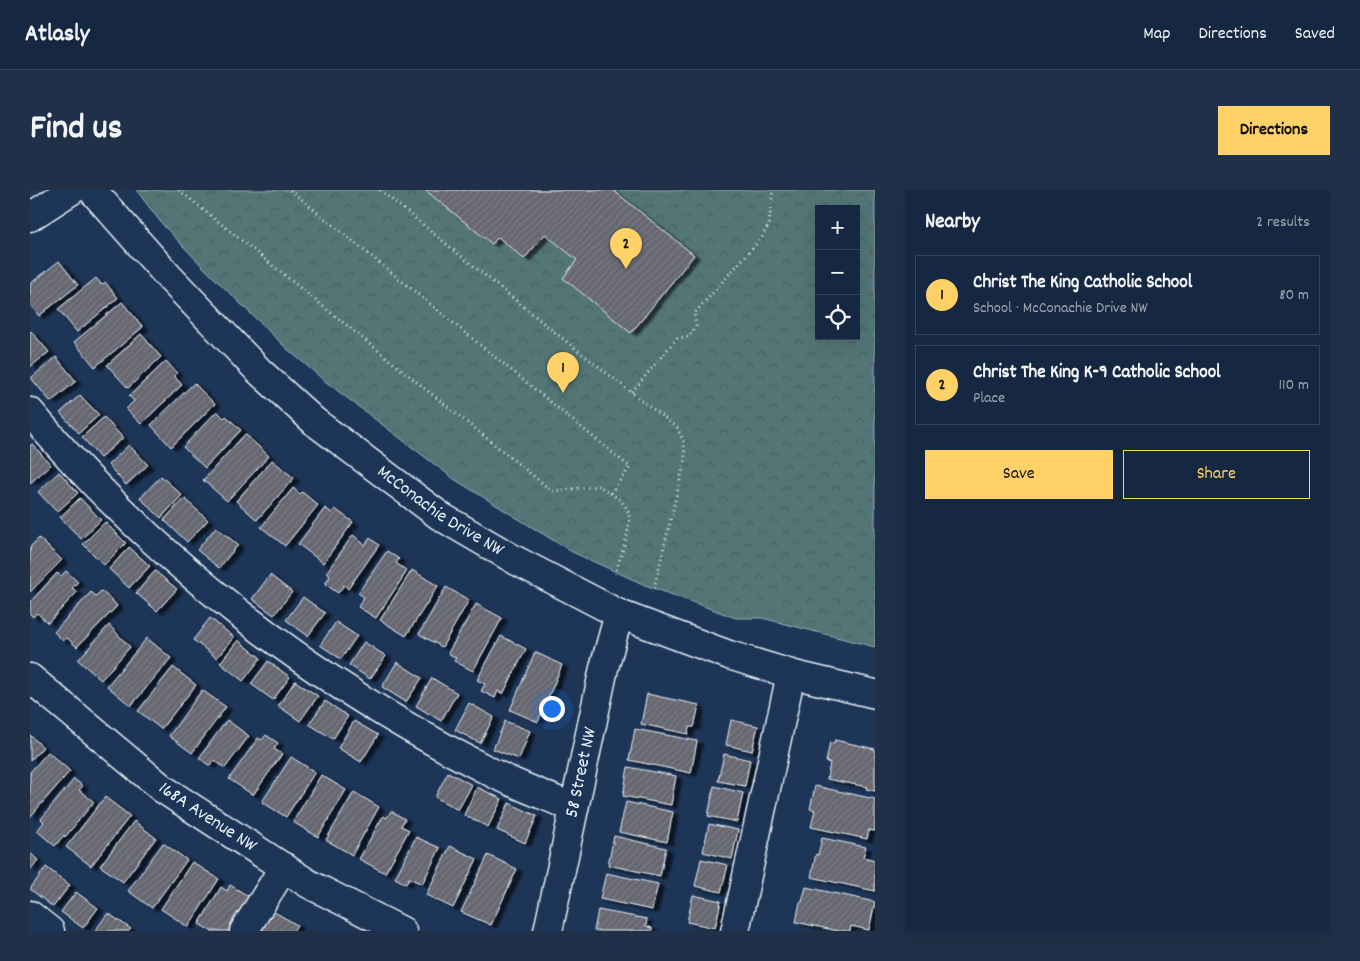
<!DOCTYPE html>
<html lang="en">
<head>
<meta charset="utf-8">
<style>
  body { margin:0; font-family:Dekko,sans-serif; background:#1f3048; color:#f1f3f6 }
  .controls { position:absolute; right:15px; top:15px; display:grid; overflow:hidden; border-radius:0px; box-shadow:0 5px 20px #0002 }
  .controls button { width:45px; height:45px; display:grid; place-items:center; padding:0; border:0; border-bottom:1px solid #35445a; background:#162841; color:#f1f3f6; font:25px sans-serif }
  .you { position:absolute; left:521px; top:518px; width:18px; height:18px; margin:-12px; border:4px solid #fff; border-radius:50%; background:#1a73e8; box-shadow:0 0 0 8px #1a73e833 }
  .badge { display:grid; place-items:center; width:32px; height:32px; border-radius:50%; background:#ffd166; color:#111; font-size:16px; font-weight:700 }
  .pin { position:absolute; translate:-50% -41px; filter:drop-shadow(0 1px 2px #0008) }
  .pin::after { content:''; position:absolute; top:26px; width:18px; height:15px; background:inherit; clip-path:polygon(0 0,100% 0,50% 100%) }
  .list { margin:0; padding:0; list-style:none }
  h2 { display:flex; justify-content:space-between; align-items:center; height:65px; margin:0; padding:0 20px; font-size:21px }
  h2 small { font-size:16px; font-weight:400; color:#9ea6b1 }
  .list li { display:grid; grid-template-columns:32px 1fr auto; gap:15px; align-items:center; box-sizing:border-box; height:80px; margin:0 10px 10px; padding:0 10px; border:1px solid #35445a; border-radius:0px }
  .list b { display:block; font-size:19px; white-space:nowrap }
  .list p { margin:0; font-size:16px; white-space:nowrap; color:#9ea6b1 }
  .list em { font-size:16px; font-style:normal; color:#9ea6b1 }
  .actions { display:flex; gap:10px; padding:15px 20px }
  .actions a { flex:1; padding:11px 0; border:1px solid #ffd166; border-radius:0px; text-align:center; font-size:18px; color:#ffd166 }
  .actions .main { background:#ffd166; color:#111 }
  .icon { flex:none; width:28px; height:28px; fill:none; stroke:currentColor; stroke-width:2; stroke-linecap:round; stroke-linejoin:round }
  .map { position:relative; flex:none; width:845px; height:741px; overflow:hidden; border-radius:0px }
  header { display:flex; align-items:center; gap:30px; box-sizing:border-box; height:70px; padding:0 25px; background:#162841; border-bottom:1px solid #35445a }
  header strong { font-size:24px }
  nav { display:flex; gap:28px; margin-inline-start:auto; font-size:18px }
  .intro { display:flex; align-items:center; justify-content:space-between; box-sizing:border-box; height:120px; padding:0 30px }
  h1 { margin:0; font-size:35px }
  .button { padding:12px 22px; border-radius:0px; background:#ffd166; color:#111; font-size:18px; font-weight:700 }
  main { display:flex; gap:30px; padding:0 30px }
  aside { flex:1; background:#162841; border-radius:0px; box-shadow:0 5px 20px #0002 }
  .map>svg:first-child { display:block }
  .forest { fill:url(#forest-crowns); stroke:#9db3b7; fill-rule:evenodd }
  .building { fill:url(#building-hatch); stroke:#e8f1f8; filter:url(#shadow) }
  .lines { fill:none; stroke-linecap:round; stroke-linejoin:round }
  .minor-casing { stroke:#e8f1f8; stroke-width:31 }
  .path { stroke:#e8f1f8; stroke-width:3; stroke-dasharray:1 4; stroke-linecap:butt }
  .minor { stroke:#1d3557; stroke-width:28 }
  .labels { text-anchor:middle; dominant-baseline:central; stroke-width:4; stroke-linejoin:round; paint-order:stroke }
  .street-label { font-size:19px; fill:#e8f1f8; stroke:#1d3557 }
</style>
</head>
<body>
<header>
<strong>Atlasly</strong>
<nav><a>Map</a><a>Directions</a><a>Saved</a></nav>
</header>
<div class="intro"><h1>Find us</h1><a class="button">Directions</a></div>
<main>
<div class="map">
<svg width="845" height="741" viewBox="0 0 845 741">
  <defs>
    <pattern id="forest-crowns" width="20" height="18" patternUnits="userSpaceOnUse" patternTransform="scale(1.25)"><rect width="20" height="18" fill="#527576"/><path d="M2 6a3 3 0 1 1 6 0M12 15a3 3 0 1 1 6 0" fill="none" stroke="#4c5e60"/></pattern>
    <pattern id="building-hatch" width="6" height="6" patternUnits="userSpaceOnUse" patternTransform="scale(1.25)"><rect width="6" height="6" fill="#666670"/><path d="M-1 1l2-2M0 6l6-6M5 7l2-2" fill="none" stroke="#7c7c85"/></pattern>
    <filter id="shadow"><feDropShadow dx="5.5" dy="3" stdDeviation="1" flood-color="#0009"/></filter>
  </defs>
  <rect width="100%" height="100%" fill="#1d3557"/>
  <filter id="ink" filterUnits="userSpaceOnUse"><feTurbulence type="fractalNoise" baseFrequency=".02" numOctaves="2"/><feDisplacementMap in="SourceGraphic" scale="10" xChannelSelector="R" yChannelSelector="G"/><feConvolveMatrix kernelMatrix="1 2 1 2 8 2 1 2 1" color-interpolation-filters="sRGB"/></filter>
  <g filter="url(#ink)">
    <path class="forest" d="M106,0h739v457l-113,-29h-26l-91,-33 -73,-33 -118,-73 -128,-97 -40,-34 -81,-79 -42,-44zM789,19h37v127h-37z"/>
    <g class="building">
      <path d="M395,0h188l81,65 -63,78 -68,-55 14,-18 -32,-26 -21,25 -26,-22 -6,7z"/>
      <path d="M29,71l19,24 -39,31 -9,-11v-21z"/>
      <path d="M66,88l6,7 3,-3 13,16 -41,34 -19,-23z"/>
      <path d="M92,112l21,25 -48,40 -21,-25z"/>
      <path d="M1,141l18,21 -19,15v-35z"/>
      <path d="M111,144l20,23 -33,31 -21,-23z"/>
      <path d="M26,167l20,24 -25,21 -20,-24z"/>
      <path d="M136,171l11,12 -3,3 8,9 -41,39 -15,-15 8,-8 -5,-5z"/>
      <path d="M164,193l21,21 -44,43 -20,-22z"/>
      <path d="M50,205l19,20 -20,18 -19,-20z"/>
      <path d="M187,221l7,7 2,-2 15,14 -36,38 -22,-21z"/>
      <path d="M74,227l19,21 -23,20 -18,-21z"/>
      <path d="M215,244l24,22 -42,45 -24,-21z"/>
      <path d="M2,254l19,21 -21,18v-37z"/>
      <path d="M99,255l19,20 -22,20 -18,-20z"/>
      <path d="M242,270l22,18 -37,42 -21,-19z"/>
      <path d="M29,282l19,21 -21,19 -19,-20z"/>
      <path d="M131,286l21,19 -21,23 -21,-20z"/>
      <path d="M263,298l7,6 2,-2 16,13 -33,41 -24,-19z"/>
      <path d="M50,308l21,22 -20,19 -21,-22z"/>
      <path d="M154,308l24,22 -21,22 -23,-22z"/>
      <path d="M295,318l7,5 3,-4 18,13 -30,41 -25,-19z"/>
      <path d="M75,332l21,21 -22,22 -21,-21z"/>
      <path d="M186,337l22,18 -19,23 -22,-18z"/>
      <path d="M323,345l12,10 5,-7 9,7 -31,44 -4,-4 -6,8 -13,-9 5,-8 -4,-3z"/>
      <path d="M9,348l23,22 -32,32v-45z"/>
      <path d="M99,357l21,19 -21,22 -20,-19z"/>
      <path d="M357,361l12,8 -3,4 11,8 -31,47 -18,-11 6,-10 -6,-4z"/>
      <path d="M382,380l26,16 -32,50 -26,-16z"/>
      <path d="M36,381l12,11 -6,6 5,4 -29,31 -11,-10 -4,4 -3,-3v-12l27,-29 4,3z"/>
      <path d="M125,381l22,18 -20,22 -21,-18z"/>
      <path d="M240,385l22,17 -18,23 -22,-16z"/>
      <path d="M416,397l23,13 -27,47 -23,-13z"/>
      <path d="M71,401l11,9 5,6 -40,41 -10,-9 -4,3 -9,-9 37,-40 5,4z"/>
      <path d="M273,407l22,16 -17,23 -22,-16z"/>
      <path d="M446,414l26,14 -29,53 -19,-10 2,-3 -8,-5z"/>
      <path d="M180,428l24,19 -17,21 -24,-18z"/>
      <path d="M306,432l21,14 -16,23 -21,-14z"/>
      <path d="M79,435l21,22 -29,33 -23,-20z"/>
      <path d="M471,446l25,13 -23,45 -5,-3 -3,7 -14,-7 4,-7 -8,-4z"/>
      <path d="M117,448l24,20 -40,48 -24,-20z"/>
      <path d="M208,450l23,18 -18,23 -23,-18z"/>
      <path d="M334,452l22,14 -16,23 -21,-14z"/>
      <path d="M505,462l27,13 -24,57 -28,-12z"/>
      <path d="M238,471l22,16 -17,23 -22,-16z"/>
      <path d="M367,472l25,16 -16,24 -24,-15z"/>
      <path d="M143,477l23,18 -35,44 -23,-18z"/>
      <path d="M402,488l25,15 -16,28 -25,-15z"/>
      <path d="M265,491l23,15 -18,25 -22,-15z"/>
      <path d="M172,500l24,17 -34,46 -23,-17z"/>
      <path d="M617,504l52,11 -5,22h-5l-1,7 -47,-10z"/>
      <path d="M295,511l23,15 -15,23 -24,-15z"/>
      <path d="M439,513l25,14 -14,26 -25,-13z"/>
      <path d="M197,530l22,16 -24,32 -11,-8 -4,6 -11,-8z"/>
      <path d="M701,530l27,6 -6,25 -26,-6z"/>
      <path d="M324,531l24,14 -17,27 -23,-14z"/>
      <path d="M475,531l25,10 -11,28 -26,-10z"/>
      <path d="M605,539l62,12 -6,32 -62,-13z"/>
      <path d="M0,545l13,12 -13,14z"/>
      <path d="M236,545l12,8 -4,6 8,5 -29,41 -24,-16 29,-41 4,2z"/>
      <path d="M805,550l40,9v42l-9,-2 1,-2 -40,-8 3,-16 -4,-1 4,-20 4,1z"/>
      <path d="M18,562l22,19 -40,46v-45z"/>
      <path d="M694,564l26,6 -5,26 -27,-5z"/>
      <path d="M261,567l24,15 -29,45 -24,-15z"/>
      <path d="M598,577l48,9 -5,29 -48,-9z"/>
      <path d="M418,582l24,13 -14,25 -23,-13z"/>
      <path d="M291,585l25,15 -28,47 -25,-15z"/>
      <path d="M44,589l9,7 -4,4 15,12 -29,35 -1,-2 -9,11 -18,-15 7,-9 -3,-3z"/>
      <path d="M684,596l29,7 -6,29 -29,-6z"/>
      <path d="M785,596l60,13v32l-6,-1 -2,9 -56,-12 4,-17 -5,-1z"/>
      <path d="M447,597l25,12 -14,28 -24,-12z"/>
      <path d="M324,602l25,15 -27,48 -26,-15z"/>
      <path d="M75,607l25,19 -39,50 -25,-19z"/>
      <path d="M596,612l47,10 -6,30 -48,-10z"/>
      <path d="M479,613l28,13 -12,27 -28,-13z"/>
      <path d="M361,621l14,8 -4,7 8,4 -24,43 -26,-14 24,-43 4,2z"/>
      <path d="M104,631l22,17 -33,44 -23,-16z"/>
      <path d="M679,634l29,6 -6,29 -29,-7z"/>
      <path d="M584,646l52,12 -6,28 -52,-11z"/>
      <path d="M386,647l24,11 -18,36 -13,-6 -3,6 -11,-6z"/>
      <path d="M792,648l44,9 -3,10 12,3v31l-64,-14 5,-23 2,1z"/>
      <path d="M133,653l24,17 -35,48 -24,-17z"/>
      <path d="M420,656l27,13 -24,49 -27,-13z"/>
      <path d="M0,663l8,7 -8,10z"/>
      <path d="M458,665l29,14 -26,56 -30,-13z"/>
      <path d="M671,669l27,6 -7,27 -26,-6z"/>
      <path d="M162,672l27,17 -31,48 -27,-18z"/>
      <path d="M16,677l24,18 -17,22 -23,-18z"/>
      <path d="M576,683l52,11 -6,26 -52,-11z"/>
      <path d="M200,695l20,12 -20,34h-19l-12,-7 22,-37 6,4z"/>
      <path d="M776,697l69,15 -6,28 -18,-4 -1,5h-12l-42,-9 4,-20h2z"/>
      <path d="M46,702l22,16 -15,20 -22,-16z"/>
      <path d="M663,705l28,6 -6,27 -28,-6z"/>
      <path d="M241,720l26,15 -4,6h-34z"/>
      <path d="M568,720l49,9 -1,7 6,2v3h-58z"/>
      <path d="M78,723l23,16 -2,2h-34z"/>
    </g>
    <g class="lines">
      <defs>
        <g id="minor">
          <path id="s1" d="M62,0l77,87 90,94 56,51 125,94 75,44 104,54 110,41 62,19 84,20"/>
          <path d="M0,27l42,-27"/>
          <path d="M0,222c125,150 284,270 457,358 28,15 58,25 87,38"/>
          <path id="s2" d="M0,488l133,111 146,95 93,47"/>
          <path d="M0,725l20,16"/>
          <path d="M214,741l40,-64"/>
          <path id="s3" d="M518,741l56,-263 15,-54"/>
          <path d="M705,741l56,-257"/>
        </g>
      </defs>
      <use href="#minor" class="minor-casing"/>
      <g class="path">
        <path d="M149,0l373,301 47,-5c9,6 23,13 28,23 8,13 -8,51 -12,65"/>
        <path d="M260,0l340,277 -20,27"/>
        <path d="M350,0l182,148 115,90 7,14 1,18 -32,132"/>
        <path d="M602,202l45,-54 12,-1 7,-11 -2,-12 68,-77 7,-13 4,-34"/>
      </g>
      <use href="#minor" class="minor"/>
    </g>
  </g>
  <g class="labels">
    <g class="street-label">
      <text stroke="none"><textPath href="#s1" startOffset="476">McConachie Drive NW</textPath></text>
      <text stroke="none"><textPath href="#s3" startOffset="162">58 Street NW</textPath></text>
      <text stroke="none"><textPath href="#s2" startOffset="226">168A Avenue NW</textPath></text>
    </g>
  </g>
</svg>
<div class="controls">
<button>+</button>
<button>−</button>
<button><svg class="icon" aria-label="locate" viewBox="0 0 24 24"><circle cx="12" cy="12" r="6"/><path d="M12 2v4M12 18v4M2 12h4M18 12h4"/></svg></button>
</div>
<div class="you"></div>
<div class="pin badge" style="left:533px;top:203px">1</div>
<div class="pin badge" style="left:596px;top:79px">2</div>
</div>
<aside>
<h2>Nearby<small>2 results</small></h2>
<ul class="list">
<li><span class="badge">1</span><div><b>Christ The King Catholic School</b><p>School · McConachie Drive NW</p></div><em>80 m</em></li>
<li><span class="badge">2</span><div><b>Christ The King K-9 Catholic School</b><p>Place</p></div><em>110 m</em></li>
</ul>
<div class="actions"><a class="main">Save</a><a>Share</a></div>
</aside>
</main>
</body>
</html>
